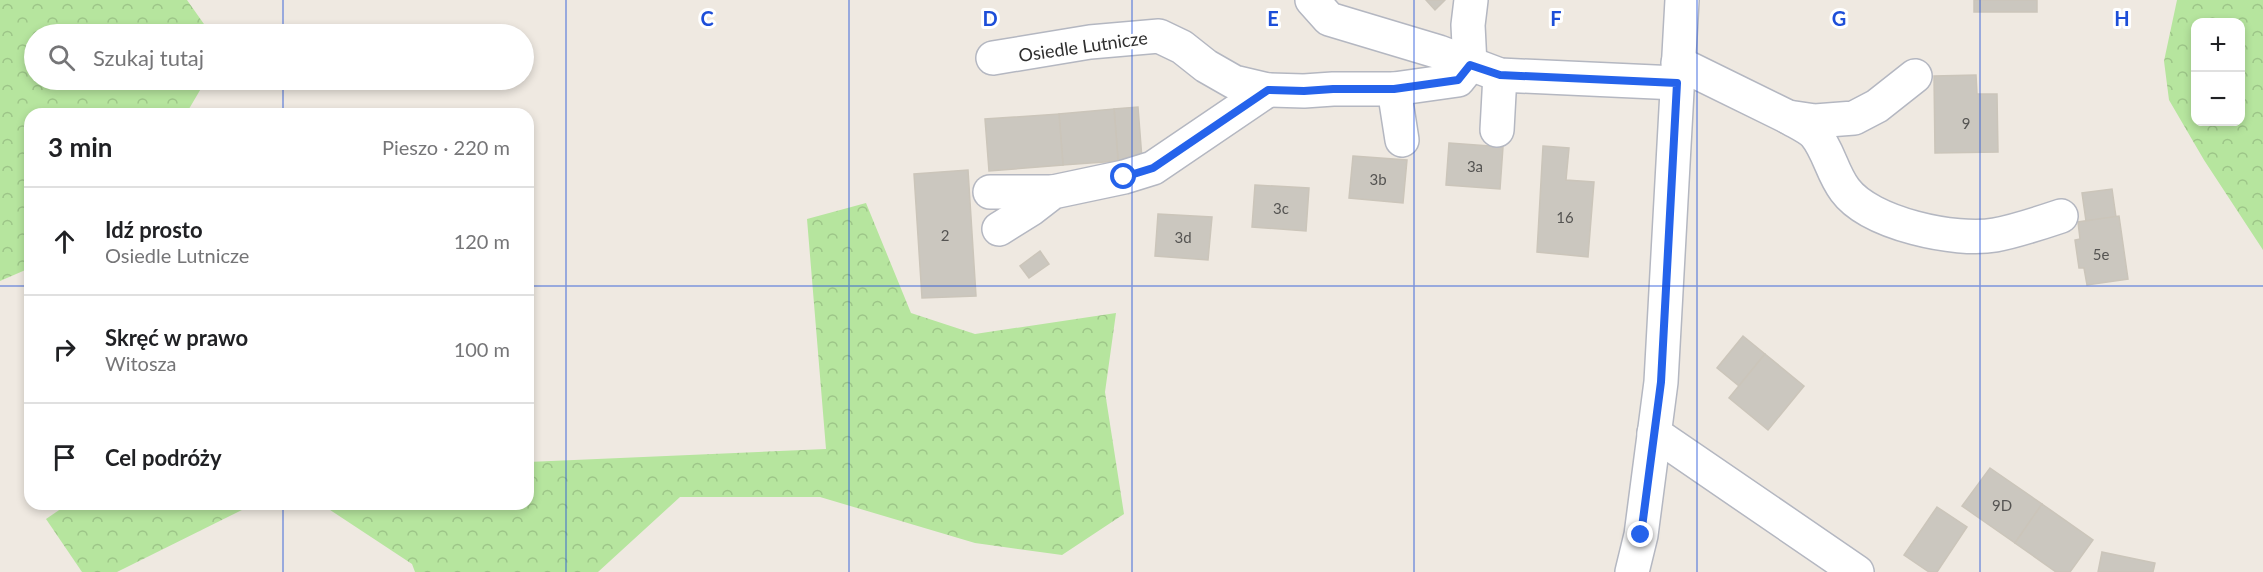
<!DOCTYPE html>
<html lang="pl">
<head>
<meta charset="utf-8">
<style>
  body { margin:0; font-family:Lato,sans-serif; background:#f2f2f2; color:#202124 }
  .controls { position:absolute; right:18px; top:18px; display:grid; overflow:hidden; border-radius:12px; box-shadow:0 3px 9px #0003 }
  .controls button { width:54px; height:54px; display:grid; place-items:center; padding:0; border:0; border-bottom:2px solid #e0e0e0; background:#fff; color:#202124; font:30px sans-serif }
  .stop { position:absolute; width:18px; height:18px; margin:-14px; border:4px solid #2563eb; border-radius:50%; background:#fff }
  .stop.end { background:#2563eb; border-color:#fff; box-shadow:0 2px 6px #0008 }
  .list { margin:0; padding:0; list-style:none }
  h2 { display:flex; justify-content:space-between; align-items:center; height:78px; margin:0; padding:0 24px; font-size:26px }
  h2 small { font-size:20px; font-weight:400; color:#757577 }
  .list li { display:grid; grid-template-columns:39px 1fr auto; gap:18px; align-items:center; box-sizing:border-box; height:108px; padding:0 24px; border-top:2px solid #e0e0e0 }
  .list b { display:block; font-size:22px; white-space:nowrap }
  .list p { margin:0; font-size:20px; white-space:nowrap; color:#757577 }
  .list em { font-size:20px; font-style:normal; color:#757577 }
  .icon { flex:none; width:33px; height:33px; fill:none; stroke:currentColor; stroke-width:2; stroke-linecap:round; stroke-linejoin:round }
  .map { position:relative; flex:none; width:2263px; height:572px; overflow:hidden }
  .search { position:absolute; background:#fff; box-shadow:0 3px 9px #0003; left:24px; top:24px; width:510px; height:66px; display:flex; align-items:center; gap:15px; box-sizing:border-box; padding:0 21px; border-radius:33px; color:#757577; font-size:22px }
  .panel { position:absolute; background:#fff; box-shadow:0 3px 9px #0003; left:24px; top:108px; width:510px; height:402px; border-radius:18px }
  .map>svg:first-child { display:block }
  .forest { fill:url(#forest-crowns); fill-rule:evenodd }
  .building { fill:#cbc7bf; stroke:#cbc5ba; stroke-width:1.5 }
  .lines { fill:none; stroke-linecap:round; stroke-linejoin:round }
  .minor-casing { stroke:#b4b7c1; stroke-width:36 }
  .minor { stroke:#fff; stroke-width:33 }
  .route { stroke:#2563eb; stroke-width:8 }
  .grid { fill:none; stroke:#1d4ed8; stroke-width:1.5; stroke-opacity:0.55 }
  .labels { text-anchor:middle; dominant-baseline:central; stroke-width:6; stroke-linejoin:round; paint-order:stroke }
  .number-label { font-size:15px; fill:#555452 }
  .street-label { font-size:18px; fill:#2e2e2e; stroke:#fff }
  .grid-label { font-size:20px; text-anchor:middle; font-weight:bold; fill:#1d4ed8; stroke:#fff; stroke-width:6; stroke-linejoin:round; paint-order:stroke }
</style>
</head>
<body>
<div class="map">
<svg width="2263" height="572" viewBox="0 0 2263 572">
  <defs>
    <pattern id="forest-crowns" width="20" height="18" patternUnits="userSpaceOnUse" patternTransform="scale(1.5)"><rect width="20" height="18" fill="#b6e59e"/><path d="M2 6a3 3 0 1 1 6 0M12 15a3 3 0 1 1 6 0" fill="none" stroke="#9dc588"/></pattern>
  </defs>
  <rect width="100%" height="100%" fill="#efe9e1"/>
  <g class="forest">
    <path d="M0,0h187l24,34h-177v46h172l-20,34h-156v154l-30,13z"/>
    <path d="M2177,0h86v250l-59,-90 -35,-60 -5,-39zM2240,22v100h-44v-100z"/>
    <path d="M866,203l45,110 64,21 141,-21 -11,79 19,122 -62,41 -87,-12 -155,-46h-140l-82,75h-183l-3,-8 -91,-60h207v-42l298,-13 -19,-230z"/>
    <path d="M68,504h186l-137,68h-35l-36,-53z"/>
  </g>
  <g class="building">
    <path d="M1426,0h19l-10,10z"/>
    <rect x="1974" y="0" width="63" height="12"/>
    <path d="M1976,75l1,19h20l1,58 -63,1 -1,-77z"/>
    <path d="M1138,107l4,52 -24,2 -4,-52z"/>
    <path d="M1114,109l4,52 -55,4 -4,-51z"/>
    <path d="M1059,114l4,51 -74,6 -4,-52z"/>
    <path d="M1449,143l54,4 -3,42 -54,-4z"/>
    <path d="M1543,146l26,2 -3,32 28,2 -6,75 -51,-5z"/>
    <path d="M1353,156l54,4 -4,43 -54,-5z"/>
    <path d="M968,170l8,126 -54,2 -8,-124z"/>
    <path d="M1255,185l54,3 -3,43 -54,-4z"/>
    <path d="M2112,189l4,28 -30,4 -4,-28z"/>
    <path d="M1158,214l54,3 -4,43 -53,-4z"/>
    <path d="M2119,216l9,63 -41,6 -3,-17h-5l-4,-28 5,-1 -2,-17z"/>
    <path d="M1040,251l9,13 -20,14 -9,-12z"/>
    <path d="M1743,336l22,18 -26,32 -22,-18z"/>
    <path d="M1765,354l39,32 -36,44 -39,-32z"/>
    <path d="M1990,468l52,36 -27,39 -53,-37z"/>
    <path d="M2042,504l51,36 -23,32h-14l-41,-29z"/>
    <path d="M1937,507l30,20 -30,45h-8l-25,-17z"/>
    <path d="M2102,552l53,11 -2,9h-55z"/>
  </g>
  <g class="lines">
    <defs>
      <g id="minor">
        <path d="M1312,0l17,19 110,33 61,23 177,8"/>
        <path d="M993,58l97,-16 69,-6 23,11 24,19 28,16 34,8 36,1 29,-2h61l64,-9 12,-15 -2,-40 3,-25"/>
        <path d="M1678,63l110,54 27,4 39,-3 23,-12 38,-30"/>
        <path d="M1394,89l8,51"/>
        <path d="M1788,117c8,5 20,10 27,17 14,17 17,39 30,56 25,34 111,52 150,45 22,-4 45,-12 66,-19"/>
        <path d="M1497,130l3,-55"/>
        <path d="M990,192h63"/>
        <path d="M999,229l32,-20 22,-17 71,-15 29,-9 115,-78"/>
        <path d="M1654,433l203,139"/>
        <path d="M1632,572l9,-37 20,-153 21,-382"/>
      </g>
    </defs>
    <use href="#minor" class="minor-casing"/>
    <use href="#minor" class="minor"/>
  </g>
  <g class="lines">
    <path class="route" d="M1124,177l29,-9 115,-78 36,1 29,-2h61l64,-9 12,-15 30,10 177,8 -16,299 -20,153"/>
  </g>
  <path class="grid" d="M283,0v34M566,0v572M849,0v572M1132,0v572M1414,0v572M1697,0v572M1980,0v572M283,80v34M0,286h30M528,286h1735M283,504v68"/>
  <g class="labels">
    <g class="number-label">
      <text x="1966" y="123">9</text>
      <text x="1475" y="166">3a</text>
      <text x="1378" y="179">3b</text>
      <text x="1281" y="208">3c</text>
      <text x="1565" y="217">16</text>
      <text x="945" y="235">2</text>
      <text x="1183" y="237">3d</text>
      <text x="2101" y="254">5e</text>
      <text x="2002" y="505">9D</text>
    </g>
    <g class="street-label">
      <text transform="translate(1083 46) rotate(-8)">Osiedle Lutnicze</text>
    </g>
  </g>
  <g class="grid-label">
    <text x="707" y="26">C</text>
    <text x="990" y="26">D</text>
    <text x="1273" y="26">E</text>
    <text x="1556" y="26">F</text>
    <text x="1839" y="26">G</text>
    <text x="2122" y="26">H</text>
  </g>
</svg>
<div class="controls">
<button>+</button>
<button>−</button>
</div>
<div class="stop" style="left:1124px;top:177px"></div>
<div class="stop end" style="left:1641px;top:535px"></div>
<div class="search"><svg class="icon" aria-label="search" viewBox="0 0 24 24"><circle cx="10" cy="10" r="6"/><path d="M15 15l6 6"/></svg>Szukaj tutaj</div>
<section class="panel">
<h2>3 min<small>Pieszo · 220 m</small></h2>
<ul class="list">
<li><svg class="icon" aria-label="ahead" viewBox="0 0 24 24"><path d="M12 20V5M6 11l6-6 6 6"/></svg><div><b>Idź prosto</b><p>Osiedle Lutnicze</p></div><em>120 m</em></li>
<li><svg class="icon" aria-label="right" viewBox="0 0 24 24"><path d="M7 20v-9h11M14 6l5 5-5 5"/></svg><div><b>Skręć w prawo</b><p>Witosza</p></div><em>100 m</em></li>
<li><svg class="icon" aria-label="arrive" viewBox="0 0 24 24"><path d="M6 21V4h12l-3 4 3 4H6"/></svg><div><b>Cel podróży</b></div></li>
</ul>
</section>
</div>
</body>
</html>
